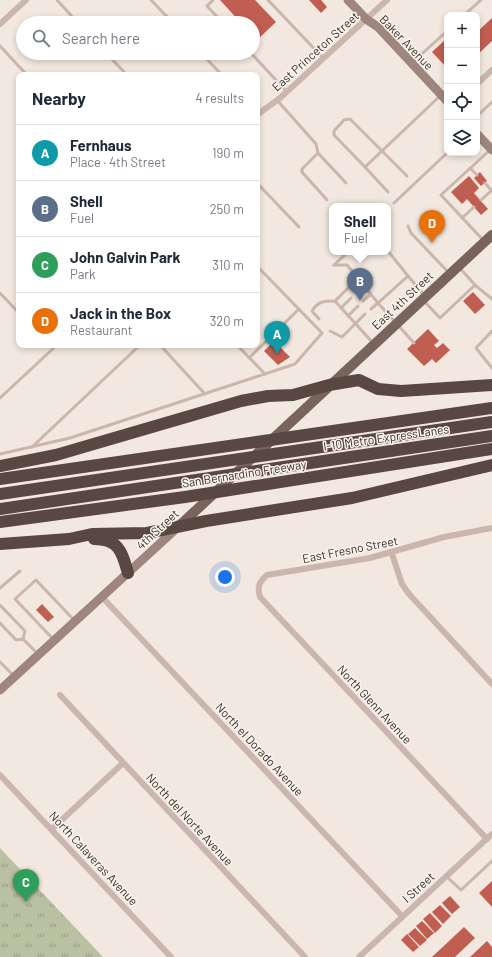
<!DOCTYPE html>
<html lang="en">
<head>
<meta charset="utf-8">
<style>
  body { margin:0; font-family:Barlow,sans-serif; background:#f2f2f3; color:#1f2937 }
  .controls { position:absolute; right:12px; top:12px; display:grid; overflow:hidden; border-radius:8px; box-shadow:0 2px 6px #0003 }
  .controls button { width:36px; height:36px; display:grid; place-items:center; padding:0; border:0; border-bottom:1px solid #e0e1e3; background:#fff; color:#1f2937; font:20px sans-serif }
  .you { position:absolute; left:225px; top:577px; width:14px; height:14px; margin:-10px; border:3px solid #fff; border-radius:50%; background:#1a73e8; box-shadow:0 0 0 6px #1a73e833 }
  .badge { display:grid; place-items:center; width:26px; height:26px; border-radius:50%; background:#0b8043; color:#fff; font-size:13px; font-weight:700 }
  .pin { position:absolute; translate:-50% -33px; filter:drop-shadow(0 1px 2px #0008) }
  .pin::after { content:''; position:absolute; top:21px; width:14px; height:12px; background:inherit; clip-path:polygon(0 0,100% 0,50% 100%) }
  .popup { position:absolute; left:329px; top:203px; width:62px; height:52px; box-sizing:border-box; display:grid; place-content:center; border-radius:8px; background:#fff; filter:drop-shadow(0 1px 3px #0005); font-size:13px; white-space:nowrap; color:#747a83 }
  .popup b { font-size:15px; color:#1f2937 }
  .popup::after { content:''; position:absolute; left:50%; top:100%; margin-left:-8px; border:8px solid transparent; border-top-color:#fff }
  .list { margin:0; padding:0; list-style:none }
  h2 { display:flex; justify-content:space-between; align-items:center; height:52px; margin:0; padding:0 16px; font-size:17px }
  h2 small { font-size:13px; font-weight:400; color:#747a83 }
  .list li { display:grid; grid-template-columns:26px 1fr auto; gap:12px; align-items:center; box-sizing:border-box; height:56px; padding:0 16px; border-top:1px solid #e0e1e3 }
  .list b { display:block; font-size:15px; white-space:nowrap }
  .list p { margin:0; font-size:13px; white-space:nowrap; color:#747a83 }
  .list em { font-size:13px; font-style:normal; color:#747a83 }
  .icon { flex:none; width:22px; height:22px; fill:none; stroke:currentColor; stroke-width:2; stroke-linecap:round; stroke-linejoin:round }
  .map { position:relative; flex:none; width:492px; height:957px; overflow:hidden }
  .search { position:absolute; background:#fff; box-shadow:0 2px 6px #0003; left:16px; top:16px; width:244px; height:44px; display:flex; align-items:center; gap:10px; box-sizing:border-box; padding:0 14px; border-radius:22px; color:#747a83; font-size:15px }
  .panel { position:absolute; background:#fff; box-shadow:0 2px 6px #0003; left:16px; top:72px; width:244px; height:276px; border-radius:8px }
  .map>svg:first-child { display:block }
  .park { fill:url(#park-tufts) }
  .building { fill:#c05e51 }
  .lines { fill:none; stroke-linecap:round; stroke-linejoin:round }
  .lane { stroke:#cab6ac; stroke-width:3 }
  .street { stroke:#cab6ac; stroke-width:6 }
  .secondary { stroke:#9e867e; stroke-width:9 }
  .primary { stroke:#79635d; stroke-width:10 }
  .highway { stroke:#594742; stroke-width:12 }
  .labels { text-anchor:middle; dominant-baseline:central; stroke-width:3; stroke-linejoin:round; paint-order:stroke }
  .street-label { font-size:12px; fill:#392e2b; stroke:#faf2ed }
</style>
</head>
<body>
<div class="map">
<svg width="492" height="957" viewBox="0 0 492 957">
  <defs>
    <pattern id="park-tufts" width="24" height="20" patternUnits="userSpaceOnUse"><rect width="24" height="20" fill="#bac1a1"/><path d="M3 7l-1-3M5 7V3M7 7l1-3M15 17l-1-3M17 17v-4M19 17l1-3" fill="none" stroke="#989d83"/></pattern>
  </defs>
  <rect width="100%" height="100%" fill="#f2e8e0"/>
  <path class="park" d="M0,848l103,109h-103z"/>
  <g class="building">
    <path d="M220,0h35l21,22 -19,18 -4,-5v-12h-12z"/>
    <path d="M309,0h12l6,7 -6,6z"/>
    <path d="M492,18v23l-15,14v-23z"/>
    <path d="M445,40l2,2v26l-15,-16z"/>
    <path d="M480,172l7,9 -6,5 -7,-8z"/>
    <path d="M469,176l10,12 -5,5 14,16 -7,6 -14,-16 -5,5 -11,-12z"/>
    <path d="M473,292l12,13 -10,9 -12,-13z"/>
    <path d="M428,329l11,12 -5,4 3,3 6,-5 7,7 -14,13 -4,-4 -8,7 -17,-17z"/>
    <path d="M274,341l16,16 -12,8 -14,-14z"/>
    <path d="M42,604l12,13 -6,5 -12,-12z"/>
    <path d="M492,881v26l-13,-14z"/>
    <path d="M450,896l10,11 -8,7 -10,-11z"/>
    <path d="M440,905l11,11 -8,8 -11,-12z"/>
    <path d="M430,913l12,13 -7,7 -12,-14z"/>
    <path d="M422,921l12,12 -7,6 -11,-13z"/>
    <path d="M464,927l11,11 -20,19h-23z"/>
    <path d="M415,928l12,12 -7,6 -12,-12z"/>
    <path d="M407,934l12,13 -6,5 -12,-12z"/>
    <path d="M487,941l5,6v10h-22z"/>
  </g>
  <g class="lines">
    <g class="lane">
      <path d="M57,0l21,23"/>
      <path d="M151,0l22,23"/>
      <path d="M213,0l-6,6 16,17"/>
      <path d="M268,0l55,58"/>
      <path d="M464,15l17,-15"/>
      <path d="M0,46l27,29"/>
      <path d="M106,53l21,22"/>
      <path d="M201,53l21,22"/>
      <path d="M251,53l36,39"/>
      <path d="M413,62l34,-31"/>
      <path d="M277,100l39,44 2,9 -16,16v3l25,28"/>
      <path d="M477,116l15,-14"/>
      <path d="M318,153l28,30"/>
      <path d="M365,167l-31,-32v-4l10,-11 6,-1 57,57"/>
      <path d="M470,168l7,7"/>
      <path d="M257,183l42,44"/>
      <path d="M485,183l7,8"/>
      <path d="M388,192l-23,-25 75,-71"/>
      <path d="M481,200l11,-10"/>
      <path d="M394,203l53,-50"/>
      <path d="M462,218l12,-11"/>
      <path d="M408,226l3,7 38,40"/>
      <path d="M483,240l-42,-45 49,-45"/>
      <path d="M388,251l20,25"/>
      <path d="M334,265h13l31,38 -7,6"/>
      <path d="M334,265l14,-13"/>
      <path d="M357,279l-22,22 38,42"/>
      <path d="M475,285l17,14"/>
      <path d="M0,293l19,20"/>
      <path d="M356,293l8,-7"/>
      <path d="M363,301l8,-7"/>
      <path d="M424,301l16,17 35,-33 -16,-18"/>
      <path d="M341,308l10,-10"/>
      <path d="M348,316l10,-10"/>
      <path d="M319,319l-7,-8c6,-10 12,-10 23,-10"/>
      <path d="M330,331l12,6 23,-23"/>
      <path d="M492,331l-16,17 16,20"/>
      <path d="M414,343l-36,-40 30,-27 16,19"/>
      <path d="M160,345l45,49"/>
      <path d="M237,345l28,29"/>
      <path d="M249,358l50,-49"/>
      <path d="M0,398l57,-53"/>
      <path d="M32,447l108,-102"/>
      <path d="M0,454l70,-16 225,-74 27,-31 -65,-67"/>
      <path d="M0,588l20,-17"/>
      <path d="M0,605l25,26 -2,8"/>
      <path d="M0,623l16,17 7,-1"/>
      <path d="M23,639l14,14"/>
      <path d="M53,639l-38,-40 21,-19 38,40"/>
      <path d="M0,662l13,13"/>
      <path d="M447,877l14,13 31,-29"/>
    </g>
    <g class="street">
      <path d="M0,24l26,-24"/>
      <path d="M477,84l15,-14"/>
      <path d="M257,115l23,-17 107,-98"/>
      <path d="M392,554l10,30 7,10 83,90"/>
      <path d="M102,597l300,319"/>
      <path d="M60,695l245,262"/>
      <path d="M0,775l171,182"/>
      <path d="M52,829l71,-66"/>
      <path d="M487,839l-227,-242c-3,-10 -1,-15 7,-22l103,-17 74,-21 48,-9"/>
      <path d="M359,957l133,-123"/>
    </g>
    <g class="secondary">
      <path d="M348,0l18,19 12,8 69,74"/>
      <path d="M477,134l15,16"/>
      <path d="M0,690l178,-163"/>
    </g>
    <path class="primary" d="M178,527l314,-292"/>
    <g class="highway">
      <path d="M0,466l56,-11 185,-54 27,-5 25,-1 36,-10 30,-5 19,9 23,2 91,-6"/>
      <path d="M0,479l492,-71"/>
      <path d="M0,494l492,-72"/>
      <path d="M0,509l492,-73"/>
      <path d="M0,522l185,-25 307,-48"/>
      <path d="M94,539c25,0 28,13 34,34"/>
      <path d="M0,544l69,-5 23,-5 55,-1 59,-12 146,-23 140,-33"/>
    </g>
  </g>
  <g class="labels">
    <g class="street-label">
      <text transform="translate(407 42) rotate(46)">Baker Avenue</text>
      <text transform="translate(315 51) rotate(-42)">East Princeton Street</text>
      <text transform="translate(402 300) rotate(-43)">East 4th Street</text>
      <text transform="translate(386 437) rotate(-8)">I-10 Metro ExpressLanes</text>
      <text transform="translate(244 473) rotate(-9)">San Bernardino Freeway</text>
      <text transform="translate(157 529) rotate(-43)">4th Street</text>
      <text transform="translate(350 549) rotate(-11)">East Fresno Street</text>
      <text transform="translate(375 704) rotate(47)">North Glenn Avenue</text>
      <text transform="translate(260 749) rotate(47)">North el Dorado Avenue</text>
      <text transform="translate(190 819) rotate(47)">North del Norte Avenue</text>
      <text transform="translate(94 858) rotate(47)">North Calaveras Avenue</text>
      <text transform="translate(418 887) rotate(-42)">I Street</text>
    </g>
  </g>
</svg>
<div class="controls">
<button>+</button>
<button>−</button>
<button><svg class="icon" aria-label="locate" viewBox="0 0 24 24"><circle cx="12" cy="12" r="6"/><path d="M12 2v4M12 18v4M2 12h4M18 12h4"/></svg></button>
<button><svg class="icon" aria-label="layers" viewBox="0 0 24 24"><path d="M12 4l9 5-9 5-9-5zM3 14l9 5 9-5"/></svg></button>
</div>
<div class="you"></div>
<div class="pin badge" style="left:277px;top:354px;background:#0f9aa8">A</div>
<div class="pin badge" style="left:360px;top:301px;background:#5c6f8a">B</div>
<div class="popup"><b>Shell</b>Fuel</div>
<div class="pin badge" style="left:26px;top:902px;background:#2e9e5b">C</div>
<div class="pin badge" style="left:432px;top:243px;background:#e8710a">D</div>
<div class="search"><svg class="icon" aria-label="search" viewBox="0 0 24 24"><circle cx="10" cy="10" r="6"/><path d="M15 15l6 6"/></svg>Search here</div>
<section class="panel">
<h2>Nearby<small>4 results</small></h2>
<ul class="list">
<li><span class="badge" style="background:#0f9aa8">A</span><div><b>Fernhaus</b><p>Place · 4th Street</p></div><em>190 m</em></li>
<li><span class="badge" style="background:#5c6f8a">B</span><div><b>Shell</b><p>Fuel</p></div><em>250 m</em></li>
<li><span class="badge" style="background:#2e9e5b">C</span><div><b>John Galvin Park</b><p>Park</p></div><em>310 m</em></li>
<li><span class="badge" style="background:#e8710a">D</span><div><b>Jack in the Box</b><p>Restaurant</p></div><em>320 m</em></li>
</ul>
</section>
</div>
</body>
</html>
